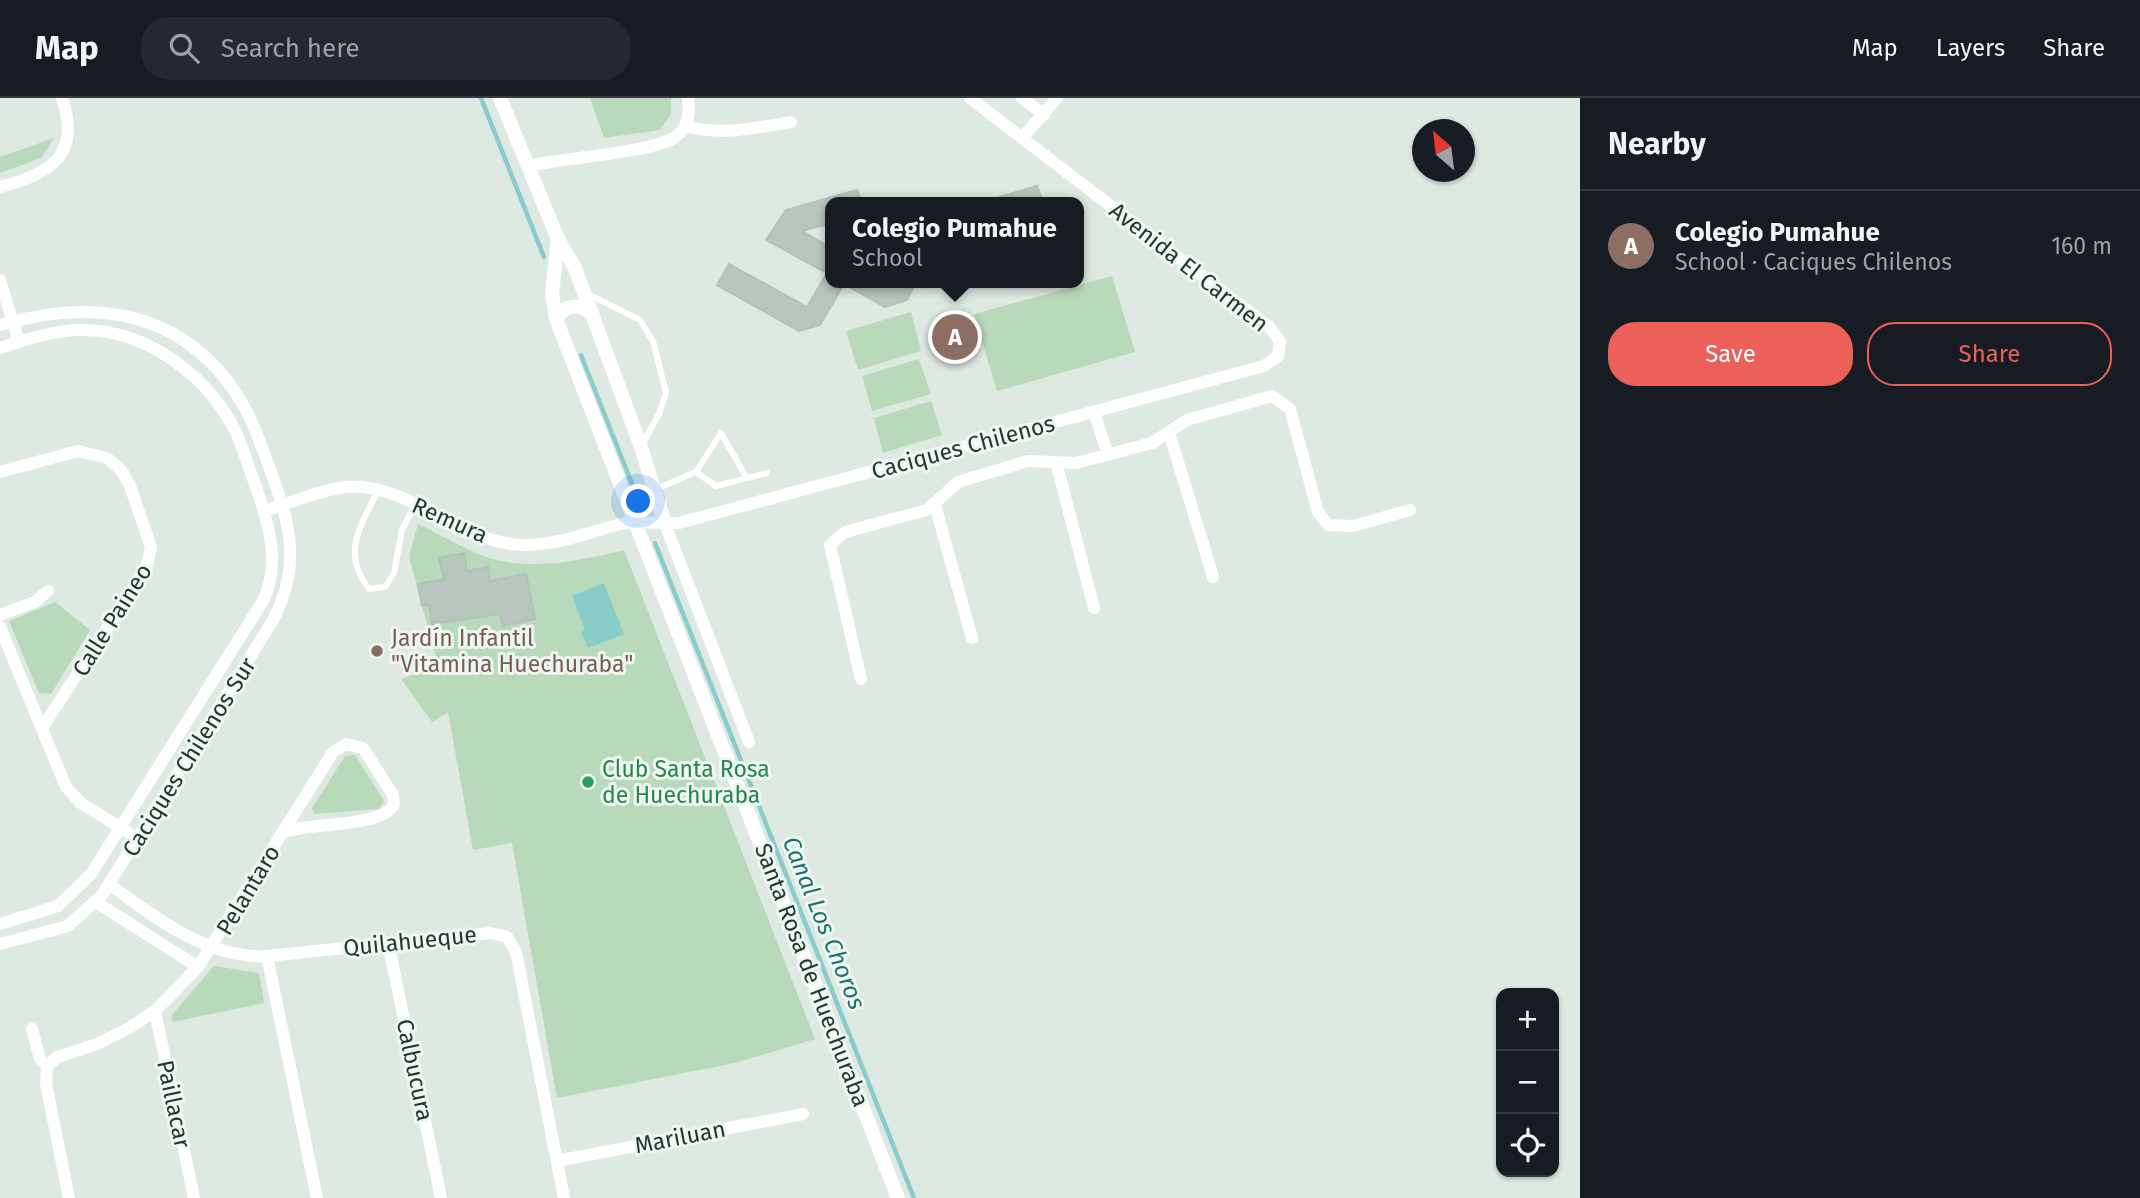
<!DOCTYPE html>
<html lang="en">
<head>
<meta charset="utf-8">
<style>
  body { margin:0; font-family:"Fira Sans",sans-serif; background:#242831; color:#f1f3f6 }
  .controls { position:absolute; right:21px; bottom:21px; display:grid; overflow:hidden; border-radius:14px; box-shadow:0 2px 5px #0004 }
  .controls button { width:63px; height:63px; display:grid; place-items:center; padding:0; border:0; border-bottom:2px solid #363941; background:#171b24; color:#f1f3f6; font:35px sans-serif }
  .compass { position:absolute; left:1412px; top:21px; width:63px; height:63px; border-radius:50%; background:#171b24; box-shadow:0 2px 5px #0004; rotate:332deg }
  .you { position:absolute; left:639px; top:404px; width:24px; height:24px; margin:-18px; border:5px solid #fff; border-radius:50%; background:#1a73e8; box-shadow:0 0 0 10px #1a73e833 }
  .badge { display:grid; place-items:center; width:46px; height:46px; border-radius:50%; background:#ec605a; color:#fff; font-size:23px; font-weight:700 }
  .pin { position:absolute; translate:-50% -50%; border:4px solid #fff; box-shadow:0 2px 7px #0006 }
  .popup { position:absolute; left:825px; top:99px; width:259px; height:91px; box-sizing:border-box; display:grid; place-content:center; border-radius:14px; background:#171b24; filter:drop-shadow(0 2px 5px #0005); font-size:23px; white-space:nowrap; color:#9ea1a6 }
  .popup b { font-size:26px; color:#f1f3f6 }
  .popup::after { content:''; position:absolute; left:50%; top:100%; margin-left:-14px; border:14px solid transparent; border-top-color:#171b24 }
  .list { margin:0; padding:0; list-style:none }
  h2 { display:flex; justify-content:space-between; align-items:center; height:91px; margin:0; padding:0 28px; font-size:30px }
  h2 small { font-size:23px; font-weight:400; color:#9ea1a6 }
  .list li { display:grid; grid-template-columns:46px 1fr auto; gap:21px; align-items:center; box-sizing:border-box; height:112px; padding:0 28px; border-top:2px solid #363941 }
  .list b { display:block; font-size:26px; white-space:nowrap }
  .list p { margin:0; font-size:23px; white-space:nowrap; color:#9ea1a6 }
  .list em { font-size:23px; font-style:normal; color:#9ea1a6 }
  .actions { display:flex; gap:14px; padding:21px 28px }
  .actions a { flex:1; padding:16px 0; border:2px solid #ec605a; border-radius:28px; text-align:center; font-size:24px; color:#ec605a }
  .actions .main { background:#ec605a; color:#fff }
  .icon { flex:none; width:38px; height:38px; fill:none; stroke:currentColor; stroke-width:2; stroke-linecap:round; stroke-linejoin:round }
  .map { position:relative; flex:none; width:1580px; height:1100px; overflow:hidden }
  header { display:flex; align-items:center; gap:42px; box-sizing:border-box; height:98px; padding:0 35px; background:#171b24; border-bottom:2px solid #363941 }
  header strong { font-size:33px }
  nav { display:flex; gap:38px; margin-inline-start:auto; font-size:24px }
  .search { width:490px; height:63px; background:#242831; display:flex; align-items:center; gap:18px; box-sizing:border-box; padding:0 24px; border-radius:28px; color:#9ea1a6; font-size:26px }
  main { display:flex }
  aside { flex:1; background:#171b24 }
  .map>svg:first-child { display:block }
  .green { fill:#b8daba }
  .water { fill:#88cdc9 }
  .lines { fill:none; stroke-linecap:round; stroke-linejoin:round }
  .stream { stroke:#88cdc9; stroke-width:4.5 }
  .building { fill:#b7c7bd; stroke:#b1c2b8; stroke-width:2 }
  .service { stroke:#fff; stroke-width:6 }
  .minor { stroke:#fff; stroke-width:12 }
  .tertiary { stroke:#fff; stroke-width:14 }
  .education-dot { fill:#8d6e63; stroke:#eef6f1; stroke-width:2.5 }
  .leisure-dot { fill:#2e9e5b; stroke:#eef6f1; stroke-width:2.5 }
  .labels { text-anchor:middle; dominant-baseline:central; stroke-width:6; stroke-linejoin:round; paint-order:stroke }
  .street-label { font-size:23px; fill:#20382d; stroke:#eef6f1 }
  .education-label { font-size:23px; fill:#785e54; stroke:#eef6f1; text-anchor:start }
  .leisure-label { font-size:23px; fill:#27864d; stroke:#eef6f1; text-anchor:start }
  .water-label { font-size:24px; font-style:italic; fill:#1e716e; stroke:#eef6f1 }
</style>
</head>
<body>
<header>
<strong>Map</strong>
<div class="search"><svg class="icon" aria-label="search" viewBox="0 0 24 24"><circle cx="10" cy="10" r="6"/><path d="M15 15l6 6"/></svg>Search here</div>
<nav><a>Map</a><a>Layers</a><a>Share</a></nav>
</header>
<main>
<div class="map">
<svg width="1580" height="1100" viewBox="0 0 1580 1100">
  <rect width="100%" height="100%" fill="#dee9e2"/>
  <g class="green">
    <path d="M590,0h81v16l-11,16 -56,8z"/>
    <path d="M54,40l-13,20 -41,15v-16z"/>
    <path d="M1112,178l23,76 -138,39 -23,-77z"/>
    <path d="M911,214l10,39 -63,19 -12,-39z"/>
    <path d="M919,261l12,35 -59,17 -10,-35z"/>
    <path d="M931,303l11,34 -59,18 -9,-35z"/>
    <path d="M418,426c25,11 52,30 79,36 43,10 84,0 127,-10l191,489 -80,24 -178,35 -45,-255 -39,7 -25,-138 -16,10 -31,-43 37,-14 -29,-108z"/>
    <path d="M55,504l35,28 -39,64 -12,-1 -30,-72z"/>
    <path d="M355,657l29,46 -5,8 -65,5 -2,-6 33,-52z"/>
    <path d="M214,868l45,7 5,30 -92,19v-7z"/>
  </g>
  <path class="water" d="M604,485l20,51 -36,14 -7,-16 4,-2 -13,-34z"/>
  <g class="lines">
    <g class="stream">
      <path d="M481,0l63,159"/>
      <path d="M581,257l57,144"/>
      <path d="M655,445l259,655"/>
    </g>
  </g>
  <g class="building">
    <path d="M1037,88l6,16h-50v-3z"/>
    <path d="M857,92l5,12h-31v21l-29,8 29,17v35h85l-9,17 -22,7 -41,-23 -24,41 -21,6 -82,-46 12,-21 78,43 20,-34 -61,-33 20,-30z"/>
    <path d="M464,455l3,18 21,-4 2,14 36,-7 9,45 -32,7 -3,-12 -68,10 -3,-19 -7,1 -4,-22 26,-5 -5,-21z"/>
  </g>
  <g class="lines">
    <g class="service">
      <path d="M586,195l54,27 13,21 13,52 -7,21 -17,31"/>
      <path d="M696,374l25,-39 25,44"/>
      <path d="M656,391l40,-17 20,14 51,-13"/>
      <path d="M378,393c-18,35 -37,63 -9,98l16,-2 9,-14 8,-43 13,-25"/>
    </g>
    <g class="minor">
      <path d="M970,0l52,40 35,-40"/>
      <path d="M1022,0l22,17"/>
      <path d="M685,28c36,10 69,2 106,-4"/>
      <path d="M527,68c34,-8 125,-13 148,-29 14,-9 15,-25 13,-39"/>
      <path d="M0,89c49,-13 82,-31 62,-89"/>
      <path d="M0,182l19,62"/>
      <path d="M0,227c98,-29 191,-13 245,83 11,20 18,43 26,64 20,55 30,94 2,148l-171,275 -34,31 -68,18"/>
      <path d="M0,250c27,-9 55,-18 83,-18 64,0 125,46 153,102 8,18 13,37 20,55 13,38 25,77 7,114l-172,273 -33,32 -58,18"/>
      <path d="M1094,314l14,43"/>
      <path d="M1169,334l44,145"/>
      <path d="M1056,364l38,146"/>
      <path d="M0,374l78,-21 29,7 15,13 8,15 21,61 -5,22 -104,159"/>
      <path d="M935,407l37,133"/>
      <path d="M264,413c26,-8 55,-21 82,-24 60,-5 108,50 165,57 39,5 73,-11 110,-20 19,-4 39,0 58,-1l585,-157 14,-10 2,-15 -11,-14 -247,-189"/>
      <path d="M665,426l84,218"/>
      <path d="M0,517l35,-13 13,-11"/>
      <path d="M0,529l66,160 15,16 48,30"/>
      <path d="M861,581l-31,-134 15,-13 82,-22 31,-28 70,-21 48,2 76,-20 35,-23 85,-24 18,13 28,103 10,13 25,1 57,-16"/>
      <path d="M110,787c46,33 98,74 157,71l224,-23 16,4 9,15 48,246"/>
      <path d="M96,804l102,65"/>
      <path d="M388,844l53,256"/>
      <path d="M267,858l50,242"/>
      <path d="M155,913l39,187"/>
      <path d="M32,931l8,30 7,7"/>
      <path d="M557,1063l246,-47"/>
      <path d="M69,1100l-23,-114 1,-18 10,-9 40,-13 32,-16 26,-17 43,-44 135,-215 13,-8 17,4 30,47 1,9c-11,24 -84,18 -111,28"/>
    </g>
    <g class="tertiary">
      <path d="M500,0l58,141 17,29 66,179 24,77"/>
      <path d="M558,141l-6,55 4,25 342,879"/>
      <path d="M556,221c9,-16 25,-16 37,-3"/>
    </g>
  </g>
  <circle class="education-dot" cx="377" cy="553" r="7"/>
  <circle class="leisure-dot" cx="588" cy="684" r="7"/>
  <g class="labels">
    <g class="street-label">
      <text transform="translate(1189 169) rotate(38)">Avenida El Carmen</text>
      <text transform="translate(963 349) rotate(-15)">Caciques Chilenos</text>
      <text transform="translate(450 422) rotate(24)">Remura</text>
      <text transform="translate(112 522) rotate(-58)">Calle Paineo</text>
      <text transform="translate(189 659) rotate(-58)">Caciques Chilenos Sur</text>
      <text transform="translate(248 792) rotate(-59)">Pelantaro</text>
      <text transform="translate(410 843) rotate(-6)">Quilahueque</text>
      <text transform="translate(812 877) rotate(69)">Santa Rosa de Huechuraba</text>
      <text transform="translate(415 972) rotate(78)">Calbucura</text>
      <text transform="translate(174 1006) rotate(78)">Paillacar</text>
      <text transform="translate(680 1039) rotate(-11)">Mariluan</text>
    </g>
    <g class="education-label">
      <text x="391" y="540">Jardín Infantil<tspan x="391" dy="26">"Vitamina Huechuraba"</tspan></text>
    </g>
    <g class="leisure-label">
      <text x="602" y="671">Club Santa Rosa<tspan x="602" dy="26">de Huechuraba</tspan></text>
    </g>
    <g class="water-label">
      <text transform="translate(824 825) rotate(68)">Canal Los Choros</text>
    </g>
  </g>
</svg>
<div class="controls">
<button>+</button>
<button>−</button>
<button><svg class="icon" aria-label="locate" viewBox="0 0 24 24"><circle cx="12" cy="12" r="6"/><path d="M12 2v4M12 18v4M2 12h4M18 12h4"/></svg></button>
</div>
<svg class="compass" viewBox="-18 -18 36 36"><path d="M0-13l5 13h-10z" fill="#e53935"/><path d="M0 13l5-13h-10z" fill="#9ea1a6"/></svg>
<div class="you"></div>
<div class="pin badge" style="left:955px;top:239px;background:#8d6e63">A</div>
<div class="popup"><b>Colegio Pumahue</b>School</div>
</div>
<aside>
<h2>Nearby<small></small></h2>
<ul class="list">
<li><span class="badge" style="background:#8d6e63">A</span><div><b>Colegio Pumahue</b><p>School · Caciques Chilenos</p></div><em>160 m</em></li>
</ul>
<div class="actions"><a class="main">Save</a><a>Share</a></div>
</aside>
</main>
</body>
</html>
